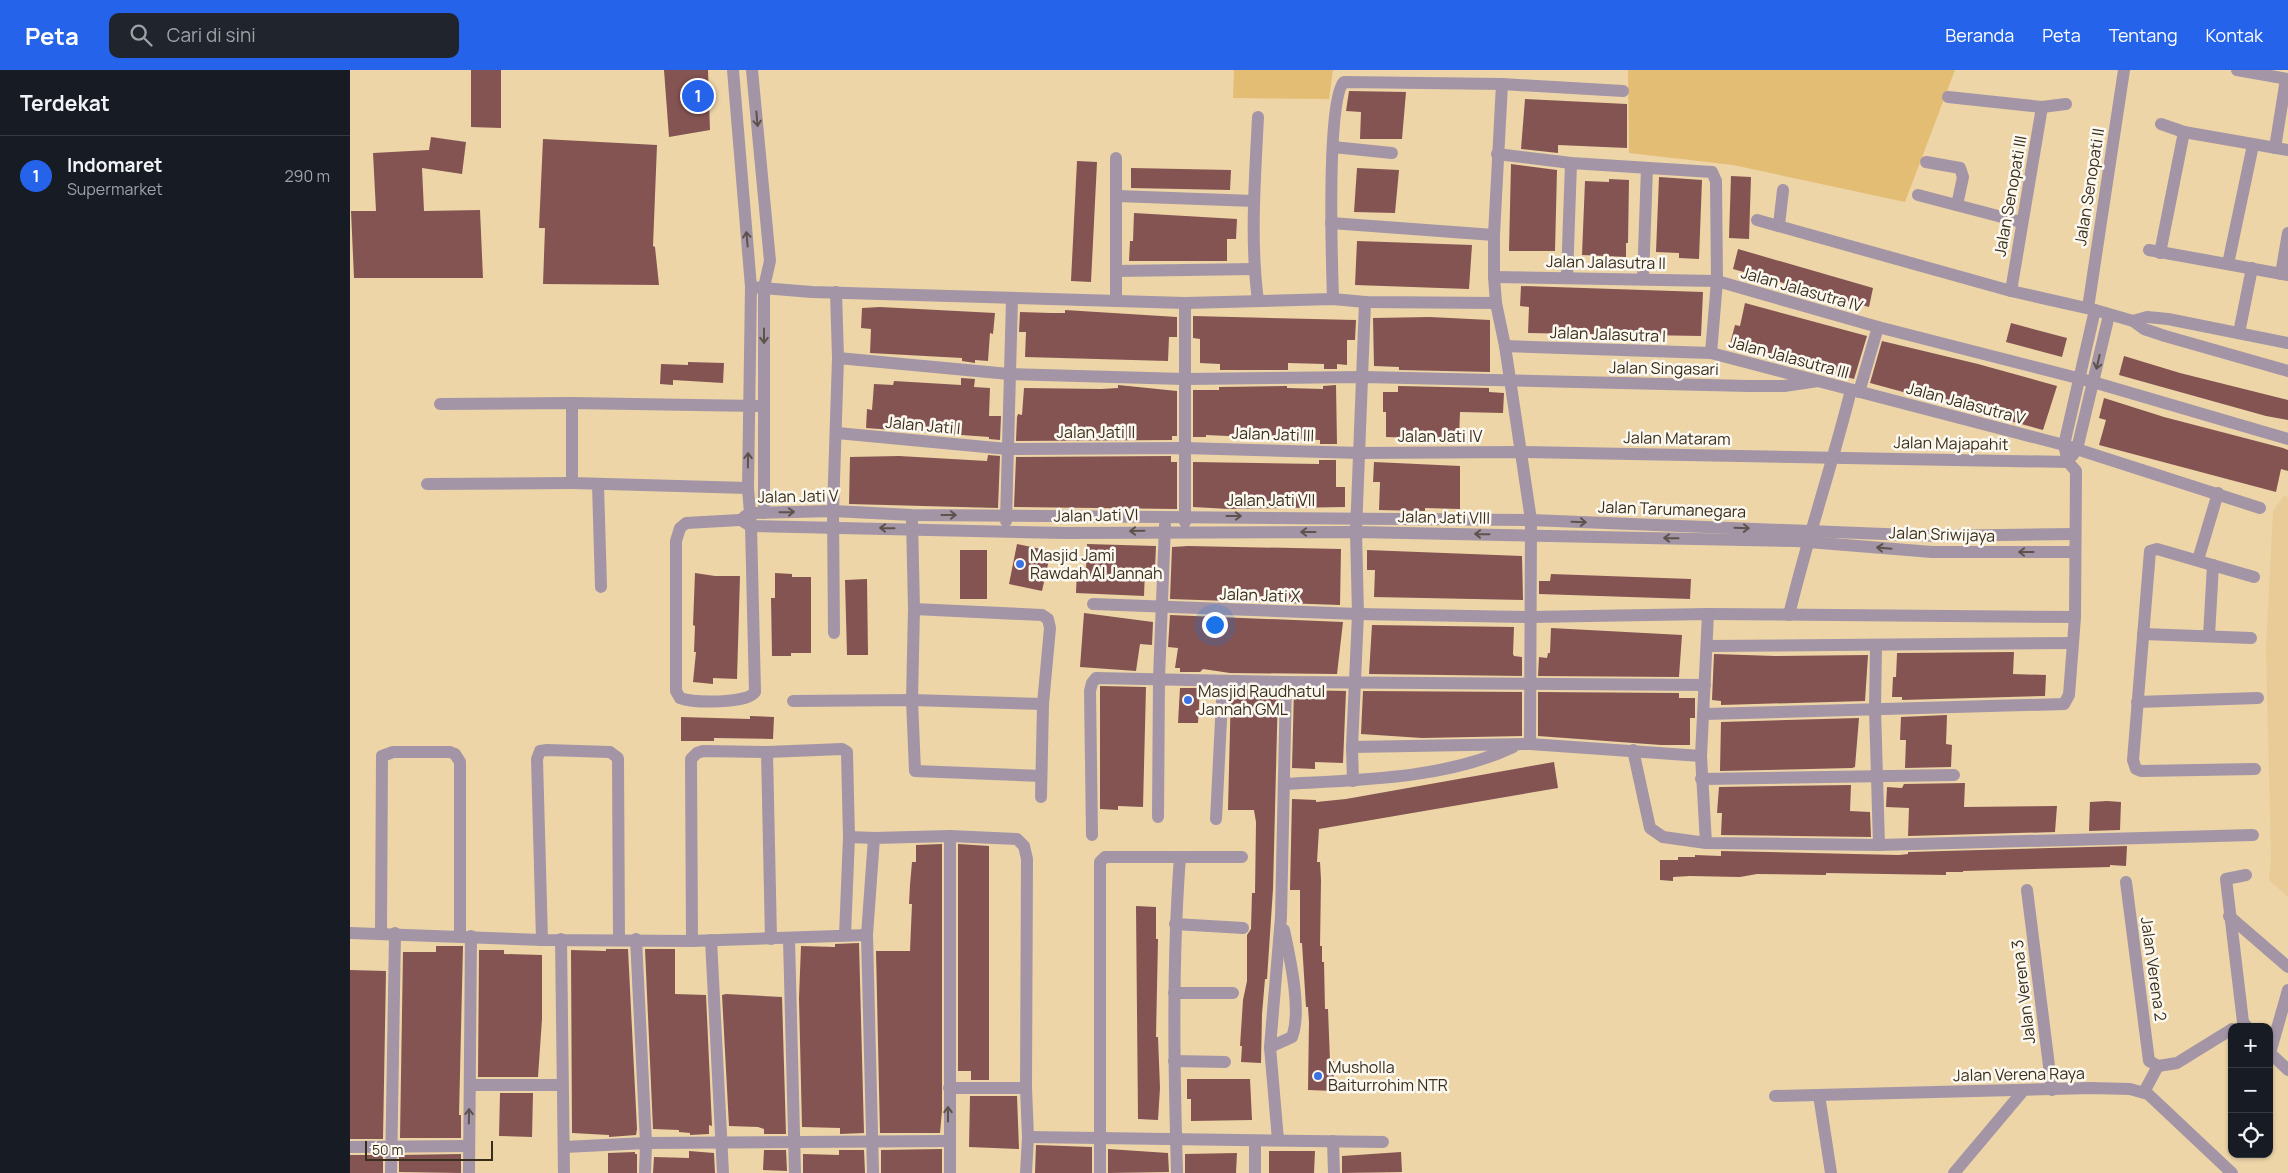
<!DOCTYPE html>
<html lang="id">
<head>
<meta charset="utf-8">
<style>
  body { margin:0; font-family:Manrope,sans-serif; background:#20242c; color:#f1f3f6 }
  .controls { position:absolute; right:15px; bottom:15px; display:grid; overflow:hidden; border-radius:10px; box-shadow:0 1px 4px #0004 }
  .controls button { width:45px; height:45px; display:grid; place-items:center; padding:0; border:0; border-bottom:1px solid #363941; background:#171b24; color:#f1f3f6; font:25px sans-serif }
  .scale { position:absolute; left:15px; bottom:12px; width:128px; box-sizing:border-box; padding-left:5px; border:2px solid #382e1c; border-top:0; font-size:14px; line-height:18px; white-space:nowrap; color:#382e1c; -webkit-text-stroke:4px #fdf8ef; paint-order:stroke }
  .you { position:absolute; left:864px; top:554px; width:18px; height:18px; margin:-12px; border:4px solid #fff; border-radius:50%; background:#1a73e8; box-shadow:0 0 0 8px #1a73e833 }
  .badge { display:grid; place-items:center; width:32px; height:32px; border-radius:50%; background:#2563eb; color:#fff; font-size:16px; font-weight:700 }
  .pin { position:absolute; translate:-50% -50%; border:2px solid #fff; box-shadow:0 1px 5px #0006 }
  .list { margin:0; padding:0; list-style:none }
  h2 { display:flex; justify-content:space-between; align-items:center; height:65px; margin:0; padding:0 20px; font-size:21px }
  h2 small { font-size:16px; font-weight:400; color:#9ea1a6 }
  .list li { display:grid; grid-template-columns:32px 1fr auto; gap:15px; align-items:center; box-sizing:border-box; height:80px; padding:0 20px; border-top:1px solid #363941 }
  .list b { display:block; font-size:19px; white-space:nowrap }
  .list p { margin:0; font-size:16px; white-space:nowrap; color:#9ea1a6 }
  .list em { font-size:16px; font-style:normal; color:#9ea1a6 }
  .icon { flex:none; width:28px; height:28px; fill:none; stroke:currentColor; stroke-width:2; stroke-linecap:round; stroke-linejoin:round }
  .map { position:relative; flex:none; width:1938px; height:1103px; overflow:hidden }
  header { display:flex; align-items:center; gap:30px; box-sizing:border-box; height:70px; padding:0 25px; background:#2563eb; color:#fff }
  header strong { font-size:24px }
  nav { display:flex; gap:28px; margin-inline-start:auto; font-size:18px }
  .search { width:350px; height:45px; background:#20242c; display:flex; align-items:center; gap:12px; box-sizing:border-box; padding:0 18px; border-radius:10px; color:#9ea1a6; font-size:19px }
  main { display:flex }
  aside { flex:1; background:#171b24 }
  .map>svg:first-child { display:block }
  .built { fill:#e8cb97 }
  .green { fill:#e4bd75 }
  .building { fill:#845452 }
  .lines { fill:none; stroke-linecap:round; stroke-linejoin:round }
  .street { stroke:#a395a5; stroke-width:12 }
  .oneway { stroke:#5d524c }
  .poi-dot { fill:#3b72e2; stroke:#fdf8ef; stroke-width:2 }
  .labels { text-anchor:middle; dominant-baseline:central; stroke-width:5; stroke-linejoin:round; paint-order:stroke }
  .street-label { font-size:16px; fill:#382e1c; stroke:#fdf8ef }
  .poi-label { font-size:16px; fill:#382e1c; stroke:#fdf8ef; text-anchor:start }
</style>
</head>
<body>
<header>
<strong>Peta</strong>
<div class="search"><svg class="icon" aria-label="search" viewBox="0 0 24 24"><circle cx="10" cy="10" r="6"/><path d="M15 15l6 6"/></svg>Cari di sini</div>
<nav><a>Beranda</a><a>Peta</a><a>Tentang</a><a>Kontak</a></nav>
</header>
<main>
<aside>
<h2>Terdekat<small></small></h2>
<ul class="list">
<li><span class="badge">1</span><div><b>Indomaret</b><p>Supermarket</p></div><em>290 m</em></li>
</ul>
</aside>
<div class="map">
<svg width="1938" height="1103" viewBox="0 0 1938 1103">
  <rect width="100%" height="100%" fill="#edd5a8"/>
  <path class="built" d="M1934,426l4,1v400l-19,-17 2,-22 -5,-209 7,-138z"/>
  <g class="green">
    <path d="M884,0h99l-4,29 -96,-1z"/>
    <path d="M1278,0h327l-50,132 -172,-37 -104,-12z"/>
  </g>
  <g class="building">
    <path d="M121,0h30v58l-30,-1z"/>
    <path d="M314,0h44l2,60 -41,7z"/>
    <path d="M999,21l57,1 -4,47h-42l1,-27 -15,-1z"/>
    <path d="M1175,29l102,5v44l-69,-3v8l-37,-4z"/>
    <path d="M81,67l35,5 -4,32 -40,-6 2,43 56,-1 3,68h-129l-3,-67h25l-3,-58 56,-3z"/>
    <path d="M193,69l114,6 -4,101 2,1 4,38 -116,-1 2,-56h-6z"/>
    <path d="M727,91l20,1 -6,120 -20,-1z"/>
    <path d="M1161,94l46,6 -2,81h-46z"/>
    <path d="M781,98l100,2 -1,20 -99,-2z"/>
    <path d="M1007,98l42,2 -4,43 -41,-1z"/>
    <path d="M1381,106l20,1 -2,62 -20,-1z"/>
    <path d="M1309,107l43,3 -3,79 -20,-1v-5l-23,-1z"/>
    <path d="M1259,109l20,1 -1,63h-2v14l-44,-2 3,-74 24,1z"/>
    <path d="M784,143l103,6 -1,20h-9v22h-98l1,-20h3z"/>
    <path d="M1007,171l115,4 -3,44 -114,-4z"/>
    <path d="M1388,179l135,39 -4,19 -136,-38z"/>
    <path d="M1171,216l182,6 -2,44 -173,-3 1,-26 -9,-1z"/>
    <path d="M1395,233l122,33 -13,43 -124,-35 5,-19 5,1z"/>
    <path d="M530,237l115,6 -2,21 -3,-1 -2,28 -13,-1v3l-13,-2v-3l-92,-5 1,-24 -10,-1 1,-20z"/>
    <path d="M715,240l112,7v20h-8l-1,24 -143,-4 1,-25h-7l1,-20 31,1h14z"/>
    <path d="M843,246l163,4 -1,20h-8v25l-10,-1v5h-13v-5l-36,-1v7h-68v-6l-20,-1v-24l-7,-1z"/>
    <path d="M1080,247l60,3v52l-91,-2v-3l-25,-1 -1,-48z"/>
    <path d="M1661,253l56,15 -5,19 -56,-15z"/>
    <path d="M1532,271l96,23 79,22 -14,44 -173,-47z"/>
    <path d="M1774,286l56,17 108,27v20l-22,-4 -147,-41z"/>
    <path d="M338,292l36,1 -1,20 -50,-3v5l-13,-1 1,-20 27,1z"/>
    <path d="M611,308l14,1 -1,8 16,1 -1,28h12l-1,24 -11,-1v-2l-123,-9 1,-19 5,1 2,-26 19,1 1,-4 67,4z"/>
    <path d="M768,315l59,6v45h-5v4l-156,1 1,-24 1,-3 4,1 2,-27 77,1 17,-1z"/>
    <path d="M986,315l1,59h-17v-4l-114,-5v2h-13v-47h26v-3l68,-1v2l36,1v-3z"/>
    <path d="M1048,316l91,2v4l15,1 -1,20 -43,-1 -1,27 -73,-2v-25h-3v-20h15z"/>
    <path d="M1754,328l60,19 119,31 5,2v21l-7,-2 -5,23 -177,-47 7,-25 -7,-2z"/>
    <path d="M638,385l12,1 -2,52 -149,-4 1,-47 49,-1 88,5z"/>
    <path d="M821,386v6h6v47l-163,-2 2,-50z"/>
    <path d="M969,390h17v27h9v20l-116,2 -36,-2v-45l126,2z"/>
    <path d="M1024,392l86,4v43l-35,-1v3l-46,-1 1,-28h-7z"/>
    <path d="M667,474l34,7 -9,40 -33,-7z"/>
    <path d="M737,474l69,2 -1,23h-10l-1,27 -68,-3 1,-23h9z"/>
    <path d="M838,476l153,3 -1,56 -170,-6 2,-52z"/>
    <rect x="610" y="480" width="27" height="49"/>
    <path d="M1017,480l155,6 1,44 -149,-3 1,-27h-8z"/>
    <path d="M345,503l20,3h25l-3,103 -24,-1v6l-20,-2 3,-30h-2l1,-26 -2,-1z"/>
    <path d="M425,503l17,1v3h19v76h-20v3h-19l-1,-58h4z"/>
    <path d="M1201,504l140,5 -1,20 -151,-5v-13h11z"/>
    <path d="M517,509l1,76h-21l-2,-75z"/>
    <path d="M734,543l69,9 -1,23 -12,-1 -4,27 -56,-4z"/>
    <path d="M820,545l173,7 -6,52 -107,-1 -27,-4 -3,3h-20v-4h-5l3,-20 -10,-1z"/>
    <path d="M1022,555l142,2 -1,27 1,2 8,1v19l-153,-2z"/>
    <path d="M1201,558l131,7 -3,42 -141,-1 1,-19 8,1 1,-5h2z"/>
    <path d="M1664,582l-1,22 33,1 -1,21 -143,4v-3h-10l1,-20h3l1,-24z"/>
    <path d="M1364,584l61,2 93,-1 -3,46 -144,4v-4l-9,-1z"/>
    <path d="M750,616l46,1 -3,120 -25,-1v4l-18,-1z"/>
    <path d="M830,618h20l-2,35h-20z"/>
    <path d="M881,619l47,1 -5,199 -6,90h-2l-3,35 -1,49 -20,-1 1,-16h-2l3,-46 4,-19v-46l4,-6 1,-36h3l1,-71 -2,-12h-26z"/>
    <path d="M944,620l52,1 -3,72 -28,-1v7l-23,-1z"/>
    <path d="M1013,621l159,1v44l-100,2 -61,-4z"/>
    <path d="M1188,622l141,1v5h16v20h-5v27h-29l-123,-9z"/>
    <path d="M1597,645l-1,29 6,1 -1,22 -46,1 1,-28h-6l1,-23z"/>
    <path d="M400,646l24,1 -1,22 -59,-1v3h-33v-24l69,2z"/>
    <path d="M1509,648l-4,49 -3,1 -132,3 1,-49z"/>
    <path d="M1204,692l4,26 -239,41 -2,33h3l1,18 -1,66h2v16h2l1,47h3l2,52h4v30l-26,-1 1,-68 -1,-15h-2l-4,-64h-2v-53h-10l2,-91 24,1v2l30,-3z"/>
    <path d="M1615,713l-1,24 93,-1 -2,26 -147,4 1,-28 -23,-1 1,-20 15,1 2,-4z"/>
    <path d="M1501,715l-1,26 20,1 1,25 -150,-2 1,-22h-5l2,-26z"/>
    <path d="M1757,731l14,1 -1,28 -31,1 1,-29z"/>
    <path d="M592,774v267l-2,22h-60l-4,-182h34l2,-47h-3l1,-19 2,-23h4v-17z"/>
    <path d="M608,774l31,2v234h-18v-9h-13z"/>
    <path d="M1777,776l-1,20 -16,-1v2l-147,4v1h-17v3l-120,-2v2l-69,-1 -17,3 -50,-1 -17,1v4l-13,-1v-20h18v-3h17v-2l26,1v-5l178,4 9,-1v-2z"/>
    <path d="M786,836l20,1v32h2l-2,98h2l2,51 -2,32 -20,-1z"/>
    <path d="M509,873l5,190 -24,1v-6l-38,-1 -3,-129 2,-52 34,1v-3z"/>
    <path d="M86,876h27l-4,169h2v23h-61l3,-186h33z"/>
    <path d="M256,879h22l9,180 -1,6 -27,2v-2l-37,-2 -1,-183 35,1z"/>
    <path d="M295,879h30v45l31,1 6,131 -3,-1v9l-19,1v-2l-11,-1v-2l-26,-1z"/>
    <path d="M129,880h25v4l38,1v64l-4,58h-60z"/>
    <path d="M0,900l36,1 -3,168h-33z"/>
    <path d="M376,924l56,3 4,137h-22v-5l-6,-2 -29,-1 -7,-131z"/>
    <path d="M837,1009h63l2,41 -61,1v-22h-4z"/>
    <path d="M150,1023h33l-1,44 -33,-1z"/>
    <path d="M620,1026h47l2,53 -50,-2z"/>
    <path d="M686,1075l56,2v26h-57z"/>
    <path d="M592,1079v24h-61v-23z"/>
    <path d="M758,1079l60,4 1,19 -61,1z"/>
    <path d="M414,1080h22l1,21 -24,-1z"/>
    <path d="M489,1080h25l1,23h-62v-19l36,1z"/>
    <path d="M339,1081l25,2 1,20h-62l1,-16 35,1z"/>
    <path d="M919,1081h46l-1,22h-45z"/>
    <path d="M285,1082v2h2v19h-29v-20z"/>
    <path d="M1051,1082l1,20 -60,1v-17z"/>
    <path d="M887,1083l-1,20h-51v-19z"/>
    <path d="M111,1084v19l-62,-1v-17z"/>
    <rect x="0" y="1085" width="33" height="18"/>
  </g>
  <g class="lines">
    <g class="street">
      <path d="M383,0l18,217"/>
      <path d="M402,0l18,191 -6,26v226"/>
      <path d="M1887,0l51,9"/>
      <path d="M1152,14l-8,151v42l2,26 9,43 26,174 -1,224"/>
      <path d="M1598,27l94,10 24,-3"/>
      <path d="M908,47c-3,62 -8,123 0,184"/>
      <path d="M1811,54l23,8 104,18"/>
      <path d="M983,77l59,6"/>
      <path d="M1925,78l11,-69"/>
      <path d="M1147,84l74,9 141,9 4,9 1,100 -6,72"/>
      <path d="M766,88v143"/>
      <path d="M1576,92l34,6 3,9 -6,28"/>
      <path d="M1568,125l103,27"/>
      <path d="M767,126l137,5"/>
      <path d="M1407,150l254,71 84,19 38,11 11,8 21,7 123,35"/>
      <path d="M981,153l163,12"/>
      <path d="M1429,155l4,-35"/>
      <path d="M1799,180l139,25"/>
      <path d="M1810,183l24,-121"/>
      <path d="M1878,194l25,-119"/>
      <path d="M767,201l137,-2"/>
      <path d="M1931,204l7,-41"/>
      <path d="M1144,207l223,4 161,46 215,55 195,57"/>
      <path d="M1217,207l4,-114"/>
      <path d="M1293,209l4,-111"/>
      <path d="M1661,221l31,-184"/>
      <path d="M983,229c-1,-32 -7,-201 11,-217l158,2 121,7"/>
      <path d="M835,233v219"/>
      <path d="M1738,238l36,-238"/>
      <path d="M1783,251l14,-4 21,2 120,24"/>
      <path d="M1889,263l13,-65"/>
      <path d="M1155,276l206,7 353,92 196,63"/>
      <path d="M488,288l171,16 175,5 180,-2 385,9h35l34,-5"/>
      <path d="M1509,322l19,-65"/>
      <path d="M222,333v80l176,5"/>
      <path d="M90,334l132,-1 185,3"/>
      <path d="M487,363l170,16 177,-1 177,5 158,-1 549,10"/>
      <path d="M1722,386l5,-7 32,-134"/>
      <path d="M77,414l145,-1"/>
      <path d="M248,414l3,103"/>
      <path d="M394,447l6,-4 83,-2 79,4 619,5 403,16 141,-2"/>
      <path d="M390,450l-54,3 -6,5 -4,13v150l4,7c14,5 67,6 75,-6l-4,-166 -3,-38 3,-201 61,5 373,11 148,-4 32,3 131,1"/>
      <path d="M562,450l2,89 -2,91 3,71 126,5"/>
      <path d="M656,451l6,-222"/>
      <path d="M394,452l7,4 314,7 291,-1 440,9 136,11h143"/>
      <path d="M1848,490l20,-67"/>
      <path d="M1904,507l-97,-28 -7,2 -17,209 3,9 5,2 114,-2"/>
      <path d="M743,534l265,10 171,3 179,-3 -7,142 5,87 173,2 374,-10"/>
      <path d="M564,539l128,6 6,4 2,9 -7,76 -2,93"/>
      <path d="M1358,544l367,3"/>
      <path d="M1439,545c18,-76 43,-149 62,-225"/>
      <path d="M484,563l-1,-122 5,-153 -2,-66"/>
      <path d="M1793,564l108,4"/>
      <path d="M1859,566l4,-71"/>
      <path d="M1357,576l366,-3"/>
      <path d="M1526,576l-1,63 4,136"/>
      <path d="M443,631l119,-1 131,4"/>
      <path d="M1787,632l121,-4"/>
      <path d="M1355,644l359,-10 5,-9 6,-78 1,-146 -8,-9 -4,-17 31,-135"/>
      <path d="M1002,677l178,-3 171,12"/>
      <path d="M1283,680l17,78 13,9 43,6"/>
      <path d="M417,682l75,-3 5,3 2,85 -4,98"/>
      <path d="M1351,709l253,-4"/>
      <path d="M1003,711l-1,-34 6,-133 -2,-82 9,-230"/>
      <path d="M935,714c73,-4 161,-5 228,-37"/>
      <path d="M808,747l1,-139 6,-153"/>
      <path d="M866,749l7,-138"/>
      <path d="M742,765l-2,-144 2,-8 4,-5 190,4 419,3"/>
      <path d="M499,767l25,1"/>
      <path d="M1896,805l-20,4 17,143 4,5"/>
      <path d="M1776,812l23,179 9,5 19,-3 55,-34"/>
      <path d="M1677,820l25,200"/>
      <path d="M1879,846l59,51"/>
      <path d="M825,854l68,4"/>
      <path d="M0,863l192,7 150,1 175,-6"/>
      <path d="M31,863l1,-177 11,-4h57l5,2 5,8v174"/>
      <path d="M211,869l3,234"/>
      <path d="M286,869l10,204 -1,30"/>
      <path d="M439,869l6,234"/>
      <path d="M192,870l-5,-181 3,-8 7,-1 63,2 8,6 1,182"/>
      <path d="M361,870l12,233"/>
      <path d="M342,871l-1,-182 6,-6 6,-2 64,1 4,187"/>
      <path d="M824,923h59"/>
      <path d="M920,977l22,-10c10,-26 -2,-79 -8,-107"/>
      <path d="M1919,982l19,18"/>
      <path d="M1920,983l18,-63"/>
      <path d="M824,991l51,1"/>
      <path d="M120,1015h92"/>
      <path d="M599,1018h77"/>
      <path d="M1794,1022l14,-26"/>
      <path d="M1469,1025l12,78"/>
      <path d="M1425,1026l315,-8 40,1 18,5 84,79"/>
      <path d="M678,1067l355,5"/>
      <path d="M928,1070l-8,-93 11,-130 5,-235"/>
      <path d="M983,1071l1,32"/>
      <path d="M905,1072v31"/>
      <path d="M0,1077l118,-1"/>
      <path d="M214,1077l82,-4 302,-2"/>
      <path d="M41,1103l4,-240"/>
      <path d="M119,1103l2,-237"/>
      <path d="M523,1103l-6,-238 7,-97 76,-2 67,3 7,7 3,13 -1,229 2,49 -2,36"/>
      <path d="M600,1103v-337"/>
      <path d="M750,1103v-311l5,-5h137"/>
      <path d="M827,1103c-3,-106 -5,-210 3,-316"/>
      <path d="M1604,1103l69,-82"/>
    </g>
  </g>
  <defs><path id="oneway-shaft" d="M-6 0H5M1.5-3L5.5 0L1.5 3" fill="none" stroke-width="1.6" stroke-linecap="round" stroke-linejoin="round" transform="scale(1.25)"/></defs>
  <g class="oneway">
    <use href="#oneway-shaft" transform="translate(407 49) rotate(85)"/>
    <use href="#oneway-shaft" transform="translate(397 169) rotate(-95)"/>
    <use href="#oneway-shaft" transform="translate(414 266) rotate(90)"/>
    <use href="#oneway-shaft" transform="translate(1748 292) rotate(103)"/>
    <use href="#oneway-shaft" transform="translate(398 390) rotate(-89)"/>
    <use href="#oneway-shaft" transform="translate(437 442) rotate(-1)"/>
    <use href="#oneway-shaft" transform="translate(599 445)"/>
    <use href="#oneway-shaft" transform="translate(884 446)"/>
    <use href="#oneway-shaft" transform="translate(1229 452) rotate(2)"/>
    <use href="#oneway-shaft" transform="translate(537 458) rotate(-179)"/>
    <use href="#oneway-shaft" transform="translate(1392 458) rotate(2)"/>
    <use href="#oneway-shaft" transform="translate(787 461) rotate(179)"/>
    <use href="#oneway-shaft" transform="translate(958 462) rotate(180)"/>
    <use href="#oneway-shaft" transform="translate(1132 464) rotate(-179)"/>
    <use href="#oneway-shaft" transform="translate(1321 468) rotate(-179)"/>
    <use href="#oneway-shaft" transform="translate(1534 478) rotate(-175)"/>
    <use href="#oneway-shaft" transform="translate(1676 482) rotate(180)"/>
    <use href="#oneway-shaft" transform="translate(598 1044) rotate(-90)"/>
    <use href="#oneway-shaft" transform="translate(119 1046) rotate(-89)"/>
  </g>
  <g class="poi-dot">
    <circle cx="670" cy="494" r="5"/>
    <circle cx="838" cy="630" r="5"/>
    <circle cx="968" cy="1006" r="5"/>
  </g>
  <g class="labels">
    <g class="street-label">
      <text transform="translate(1739 117) rotate(-81)">Jalan Senopati II</text>
      <text transform="translate(1660 126) rotate(-80)">Jalan Senopati III</text>
      <text transform="translate(1256 192) rotate(1)">Jalan Jalasutra II</text>
      <text transform="translate(1452 219) rotate(16)">Jalan Jalasutra IV</text>
      <text transform="translate(1258 264) rotate(2)">Jalan Jalasutra I</text>
      <text transform="translate(1439 287) rotate(15)">Jalan Jalasutra III</text>
      <text transform="translate(1314 298) rotate(1)">Jalan Singasari</text>
      <text transform="translate(1616 333) rotate(15)">Jalan Jalasutra V</text>
      <text transform="translate(573 355) rotate(5)">Jalan Jati I</text>
      <text x="746" y="362">Jalan Jati II</text>
      <text transform="translate(923 364) rotate(2)">Jalan Jati III</text>
      <text x="1090" y="366">Jalan Jati IV</text>
      <text transform="translate(1327 368) rotate(1)">Jalan Mataram</text>
      <text transform="translate(1601 373) rotate(1)">Jalan Majapahit</text>
      <text transform="translate(448 426) rotate(-1)">Jalan Jati V</text>
      <text x="921" y="430">Jalan Jati VII</text>
      <text transform="translate(1322 439) rotate(2)">Jalan Tarumanegara</text>
      <text transform="translate(746 445) rotate(-1)">Jalan Jati VI</text>
      <text transform="translate(1094 447) rotate(1)">Jalan Jati VIII</text>
      <text transform="translate(1592 464) rotate(2)">Jalan Sriwijaya</text>
      <text transform="translate(910 525) rotate(2)">Jalan Jati X</text>
      <text transform="translate(1804 899) rotate(82)">Jalan Verena 2</text>
      <text transform="translate(1673 922) rotate(-97)">Jalan Verena 3</text>
      <text transform="translate(1669 1004) rotate(-1)">Jalan Verena Raya</text>
    </g>
    <g class="poi-label">
      <text x="680" y="485">Masjid Jami<tspan x="680" dy="18">Rawdah Al Jannah</tspan></text>
      <text x="848" y="621">Masjid Raudhatul<tspan x="848" dy="18">Jannah GML</tspan></text>
      <text x="978" y="997">Musholla<tspan x="978" dy="18">Baiturrohim NTR</tspan></text>
    </g>
  </g>
</svg>
<div class="controls">
<button>+</button>
<button>−</button>
<button><svg class="icon" aria-label="locate" viewBox="0 0 24 24"><circle cx="12" cy="12" r="6"/><path d="M12 2v4M12 18v4M2 12h4M18 12h4"/></svg></button>
</div>
<div class="scale">50 m</div>
<div class="you"></div>
<div class="pin badge" style="left:348px;top:26px">1</div>
</div>
</main>
</body>
</html>
